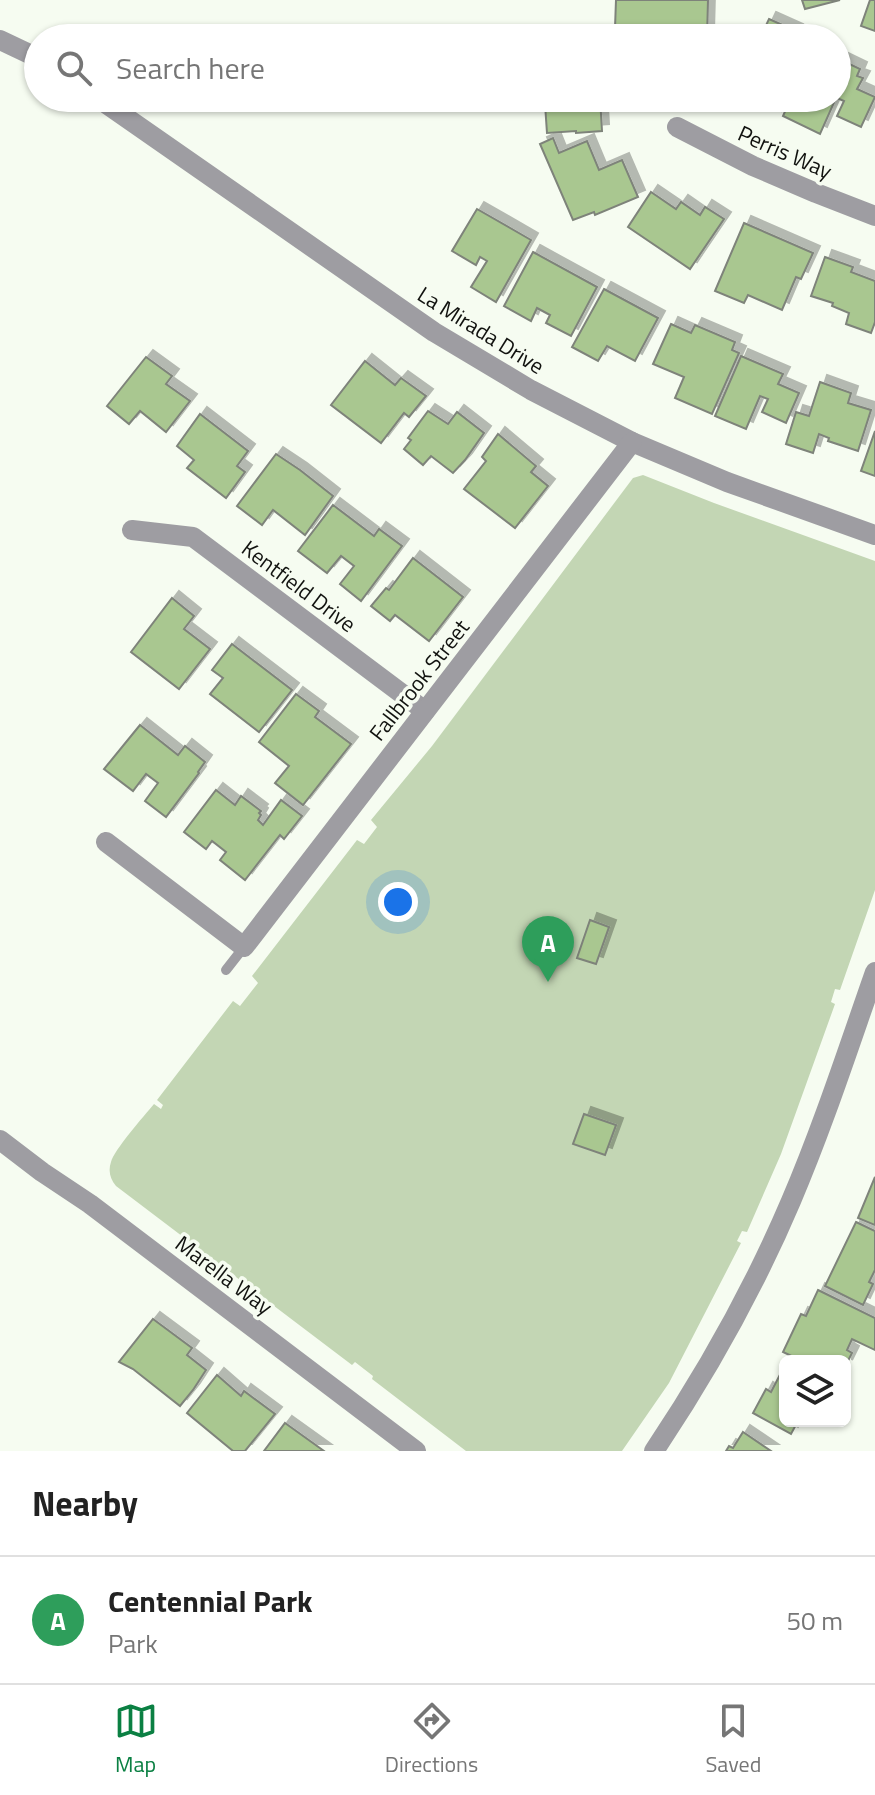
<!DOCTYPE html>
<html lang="en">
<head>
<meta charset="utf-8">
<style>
  body { margin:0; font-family:"Titillium Web",sans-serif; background:#f2f2f2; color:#222 }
  .controls { position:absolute; right:24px; bottom:24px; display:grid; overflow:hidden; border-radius:12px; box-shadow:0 2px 6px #0004 }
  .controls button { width:72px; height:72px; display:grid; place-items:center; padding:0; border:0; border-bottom:2px solid #e0e0e0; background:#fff; color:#222; font:40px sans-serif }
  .you { position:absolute; left:398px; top:902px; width:28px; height:28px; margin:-20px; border:6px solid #fff; border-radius:50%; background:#1a73e8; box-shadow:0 0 0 12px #1a73e833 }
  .badge { display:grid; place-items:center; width:52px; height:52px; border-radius:50%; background:#0b8043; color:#fff; font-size:26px; font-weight:700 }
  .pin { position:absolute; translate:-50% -66px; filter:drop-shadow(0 2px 4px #0008) }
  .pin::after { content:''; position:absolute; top:42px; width:28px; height:24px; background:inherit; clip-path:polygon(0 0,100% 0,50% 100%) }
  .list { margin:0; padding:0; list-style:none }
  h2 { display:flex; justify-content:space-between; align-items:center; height:104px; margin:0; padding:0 32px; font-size:34px }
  h2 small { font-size:26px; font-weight:400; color:#767676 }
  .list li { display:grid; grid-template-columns:52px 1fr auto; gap:24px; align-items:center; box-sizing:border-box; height:128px; padding:0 32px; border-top:2px solid #e0e0e0 }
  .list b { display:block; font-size:30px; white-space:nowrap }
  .list p { margin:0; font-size:26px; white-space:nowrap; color:#767676 }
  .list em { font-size:26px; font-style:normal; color:#767676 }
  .icon { flex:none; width:44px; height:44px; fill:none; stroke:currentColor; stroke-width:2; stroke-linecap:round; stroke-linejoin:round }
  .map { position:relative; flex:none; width:875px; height:1451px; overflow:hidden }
  .search { position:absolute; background:#fff; box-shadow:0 2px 6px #0004; left:24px; right:24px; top:24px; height:88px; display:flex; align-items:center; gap:20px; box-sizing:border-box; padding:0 28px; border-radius:44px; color:#767676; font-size:30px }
  .sheet { height:232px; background:#fff }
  nav { display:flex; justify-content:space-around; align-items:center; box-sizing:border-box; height:112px; border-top:2px solid #e0e0e0; background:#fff; font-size:22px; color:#767676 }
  nav a { display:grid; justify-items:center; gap:4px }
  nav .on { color:#0b8043 }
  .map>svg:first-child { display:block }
  .green { fill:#c3d6b4 }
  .building { fill:#a9c790; stroke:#7e837a; stroke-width:2; filter:url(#shadow) }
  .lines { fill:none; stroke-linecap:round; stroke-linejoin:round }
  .service { stroke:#9e9da2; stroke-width:10 }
  .minor { stroke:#9e9da2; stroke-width:20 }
  .tertiary { stroke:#9e9da2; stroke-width:20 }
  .labels { text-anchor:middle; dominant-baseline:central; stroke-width:7; stroke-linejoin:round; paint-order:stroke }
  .street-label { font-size:22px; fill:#11120f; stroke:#f6fcf1 }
</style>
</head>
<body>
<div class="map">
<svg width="875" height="1451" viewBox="0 0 875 1451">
  <defs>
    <filter id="shadow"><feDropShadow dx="7" dy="-7" stdDeviation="0" flood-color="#0004"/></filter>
  </defs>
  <rect width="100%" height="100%" fill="#f6fcf1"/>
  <path class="green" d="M643,475l71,28 161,58v329l-35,100 -5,-1 -4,13 4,2 -54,150 -34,78 -5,-1 -5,10 4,2 -72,140 -47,68h-156l-94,-72 1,-3 -18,-14 -3,3 -236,-179c-6,-7 -8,-15 -5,-24 3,-12 33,-46 43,-58l7,5 2,-4 -6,-5 76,-99 7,5 18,-23 -6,-7 105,-136 7,4 13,-17 -6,-7 61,-74 201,-268z"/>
  <g class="building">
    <path d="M616,0h92l-1,38h-27v-9l-65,-1z"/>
    <path d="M802,0h38l-35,9z"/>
    <path d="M870,0h5v31l-14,-5z"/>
    <path d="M769,19l27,12 -3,7h-33z"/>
    <path d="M837,58l23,11 -3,7 6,2 -6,11 18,8 -14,30 -24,-11 7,-15 -7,-3z"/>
    <path d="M570,98h30l2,33 -26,2v-2l-29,2 -2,-29 30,-3z"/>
    <path d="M753,98h34l-6,13z"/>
    <path d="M791,98h45l-16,36 -37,-18z"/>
    <path d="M553,138l6,15 28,-12 12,29 23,-10 16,37 -43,18 -1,-3 -21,8 -33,-76z"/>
    <path d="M651,192l25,17 5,-7 19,13 5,-8 19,12 -34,50 -62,-42z"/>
    <path d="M477,209l54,31 -35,62 -25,-15 16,-26 -7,-4 -4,8 -24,-14z"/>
    <path d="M744,223l69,30 -12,26 -5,-2 -14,33 -34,-15 -4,8 -29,-12z"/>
    <path d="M533,252l64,35 -26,49 -25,-13 4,-8 -13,-7 -6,13 -27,-15z"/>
    <path d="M825,257l28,10 -2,5 24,9v41l-4,11 -25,-9 3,-11 -17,-7 1,-3 -22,-7z"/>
    <path d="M604,289l54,29 -23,43 -28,-15 -9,15 -26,-14z"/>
    <path d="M671,324l20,9 4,-8 40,17 -3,8 7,3 -27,61 -37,-16 9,-21 -31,-13z"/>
    <path d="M741,356l42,18 -5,10 21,9 -13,30 -24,-11 6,-13 -8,-3 -14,33 -31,-13z"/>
    <path d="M146,357l26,19 -6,8 24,17 -24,31 -26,-21 -11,13 -22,-18z"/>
    <path d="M365,361l30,24 6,-7 25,18 -17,21 -5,-4 -23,30 -50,-38z"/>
    <path d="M820,382l31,11 -3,10 23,7 -13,41 -30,-10 1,-3 -10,-4 -6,19 -27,-9 10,-32 13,4z"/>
    <path d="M428,411l20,13 9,-12 27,21 -19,27 -12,13 -22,-17 -8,9 -19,-16 7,-9 -3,-2z"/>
    <path d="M200,414l48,37 -11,15 8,6 -19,26 -39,-30 7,-8 -17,-14z"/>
    <path d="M875,431v45l-14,-5z"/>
    <path d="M498,434l38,32 -5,6 17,14 -33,42 -51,-39 22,-28 -4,-4z"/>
    <path d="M276,454l24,16 33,26 -28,39 -32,-25 -11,15 -25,-19z"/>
    <path d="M333,505l41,31 5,-7 23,17 -41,55 -21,-17 14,-18 -13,-10 -14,17 -29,-22z"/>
    <path d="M413,558l50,39 -34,44 -34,-26 -5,6 -19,-15 15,-18 3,2z"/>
    <path d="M172,598l22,18 -10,13 26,20 -31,40 -48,-37z"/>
    <path d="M232,644l60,46 -33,42 -49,-38 13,-16 -11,-8z"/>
    <path d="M296,694l23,17 -4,6 36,27 -48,61 -28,-22 14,-17 -30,-24z"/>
    <path d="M140,725l38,30 7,-9 20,16 -7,10 1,1 -33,44 -21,-16 13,-18 -12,-9 -13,17 -29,-22z"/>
    <path d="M216,790l19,15 6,-9 20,15 -2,2 2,2 -3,5 5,5 18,-25 21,16 -18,23 -4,-4 -35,45 -25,-20 6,-8 -14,-11 -6,8 -22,-17z"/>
    <path d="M590,920l19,7 -13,37 -19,-6z"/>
    <path d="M584,1114l32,11 -11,30 -32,-11z"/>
    <path d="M875,1177v48l-17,-7z"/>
    <path d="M856,1222l19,9v39l-6,12 4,2 -10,21 -38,-19z"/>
    <path d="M818,1290l57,28v32l-23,-11 -5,11 5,3 -7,14v-6h-43l-19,-9 18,-38 5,2z"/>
    <path d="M153,1319l39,29 -5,7 19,15 -13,20 -13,16 -47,-37 -14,-7z"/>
    <path d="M785,1365v56h13l-7,13 -38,-21 13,-24 5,3z"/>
    <path d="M217,1375l24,21 3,-5 31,23 -30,37h-12l-46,-38z"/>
    <path d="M285,1423l39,28h-60z"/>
    <path d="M743,1432l28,19h-45l3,-5 4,2z"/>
  </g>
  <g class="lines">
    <path class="service" d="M226,970l18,-23"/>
    <g class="minor">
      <path d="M0,40l38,18"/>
      <path d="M98,98l336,234 97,58 101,52 95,40 148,53"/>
      <path d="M677,127l76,39 63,27 59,23"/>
      <path d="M132,530l61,7 232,174"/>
      <path d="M106,842l138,105 388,-505"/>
      <path d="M0,1140l42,32 48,32 326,247"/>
    </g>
    <path class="tertiary" d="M654,1451c53,-79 100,-163 137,-250 32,-75 57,-152 84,-229"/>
  </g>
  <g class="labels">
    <g class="street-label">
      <text transform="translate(785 152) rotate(24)">Perris Way</text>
      <text transform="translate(481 330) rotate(32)">La Mirada Drive</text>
      <text transform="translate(299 586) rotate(37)">Kentfield Drive</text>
      <text transform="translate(419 680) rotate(-52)">Fallbrook Street</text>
      <text transform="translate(224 1275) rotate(37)">Marella Way</text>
    </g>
  </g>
</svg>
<div class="controls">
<button><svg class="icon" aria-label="layers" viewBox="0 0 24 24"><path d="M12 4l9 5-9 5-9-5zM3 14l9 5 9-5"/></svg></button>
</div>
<div class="you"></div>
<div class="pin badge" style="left:548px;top:982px;background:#2e9e5b">A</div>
<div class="search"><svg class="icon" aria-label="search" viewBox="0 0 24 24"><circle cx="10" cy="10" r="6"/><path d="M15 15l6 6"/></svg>Search here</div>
</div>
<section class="sheet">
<h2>Nearby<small></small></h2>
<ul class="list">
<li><span class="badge" style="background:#2e9e5b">A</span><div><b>Centennial Park</b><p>Park</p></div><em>50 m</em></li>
</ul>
</section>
<nav>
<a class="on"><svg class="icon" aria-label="map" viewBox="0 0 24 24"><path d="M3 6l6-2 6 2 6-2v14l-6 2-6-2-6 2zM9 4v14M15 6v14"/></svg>Map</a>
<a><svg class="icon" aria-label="directions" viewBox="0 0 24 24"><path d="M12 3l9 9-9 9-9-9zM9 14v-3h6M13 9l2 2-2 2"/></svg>Directions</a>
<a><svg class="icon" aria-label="saved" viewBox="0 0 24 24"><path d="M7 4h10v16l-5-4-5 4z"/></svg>Saved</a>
</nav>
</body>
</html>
